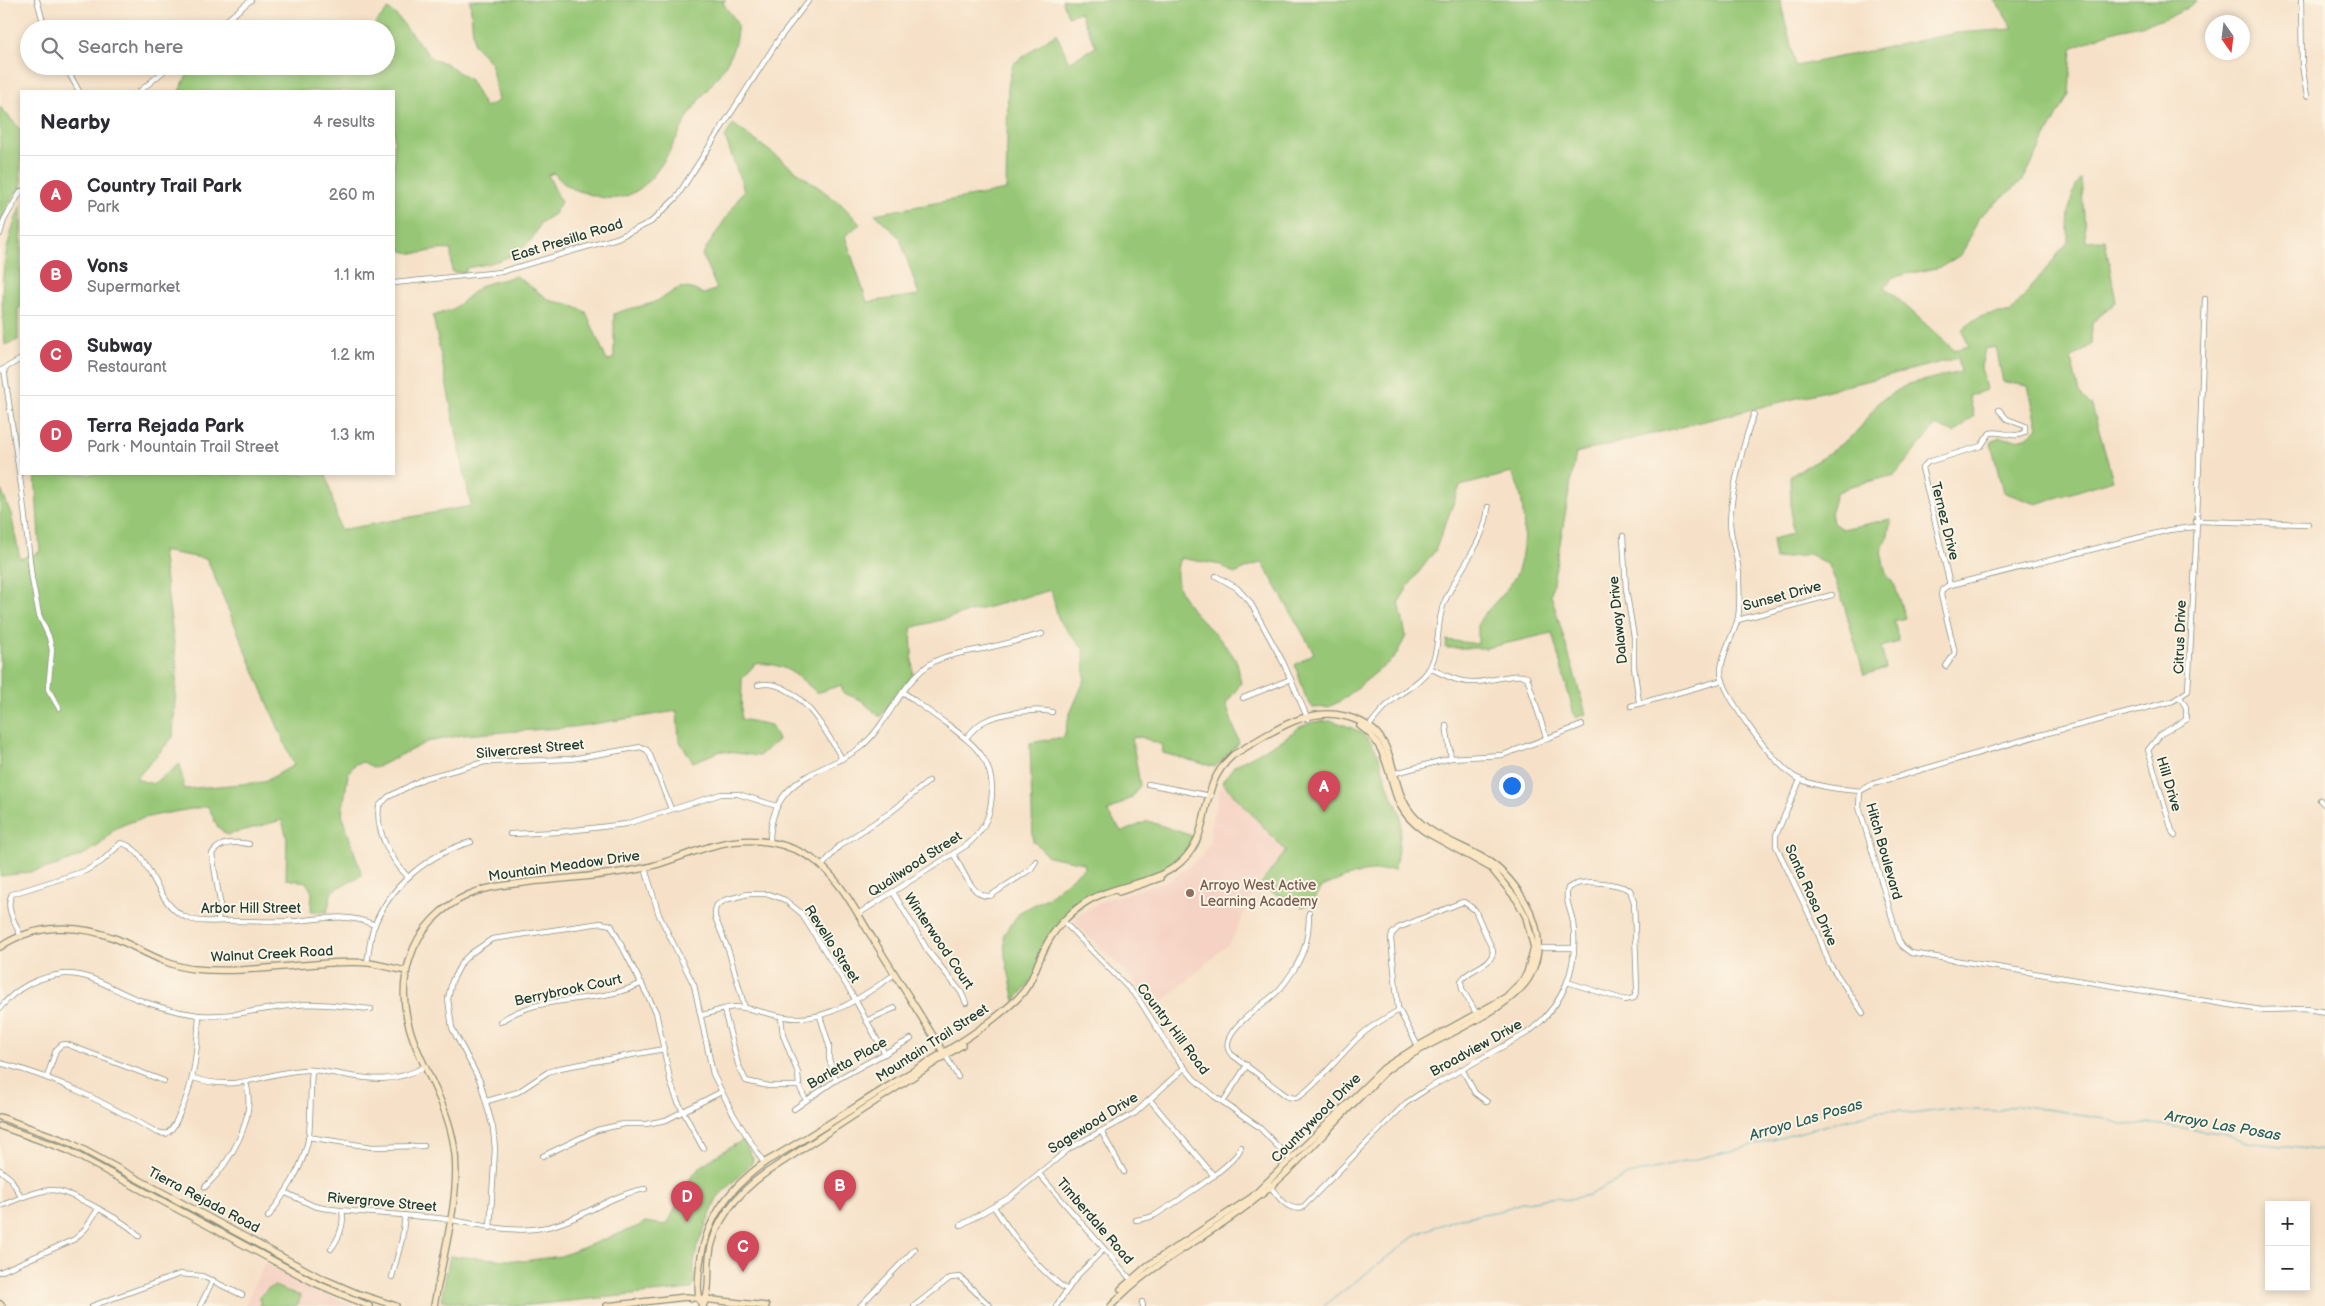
<!DOCTYPE html>
<html lang="en">
<head>
<meta charset="utf-8">
<style>
  body { margin:0; font-family:"Balsamiq Sans",sans-serif; background:#f2f2f3; color:#2b2b33 }
  .controls { position:absolute; right:15px; bottom:15px; display:grid; overflow:hidden; border-radius:0px; box-shadow:0 2px 8px #0003 }
  .controls button { width:45px; height:45px; display:grid; place-items:center; padding:0; border:0; border-bottom:1px solid #e1e1e2; background:#fff; color:#2b2b33; font:25px sans-serif }
  .compass { position:absolute; left:2205px; top:15px; width:45px; height:45px; border-radius:50%; background:#fff; box-shadow:0 2px 8px #0003; rotate:166deg }
  .you { position:absolute; left:1511px; top:785px; width:18px; height:18px; margin:-12px; border:4px solid #fff; border-radius:50%; background:#1a73e8; box-shadow:0 0 0 8px #1a73e833 }
  .badge { display:grid; place-items:center; width:32px; height:32px; border-radius:50%; background:#d1495b; color:#fff; font-size:16px; font-weight:700 }
  .pin { position:absolute; translate:-50% -41px; filter:drop-shadow(0 1px 2px #0008) }
  .pin::after { content:''; position:absolute; top:26px; width:18px; height:15px; background:inherit; clip-path:polygon(0 0,100% 0,50% 100%) }
  .list { margin:0; padding:0; list-style:none }
  h2 { display:flex; justify-content:space-between; align-items:center; height:65px; margin:0; padding:0 20px; font-size:21px }
  h2 small { font-size:16px; font-weight:400; color:#7c7c81 }
  .list li { display:grid; grid-template-columns:32px 1fr auto; gap:15px; align-items:center; box-sizing:border-box; height:80px; padding:0 20px; border-top:1px solid #e1e1e2 }
  .list b { display:block; font-size:19px; white-space:nowrap }
  .list p { margin:0; font-size:16px; white-space:nowrap; color:#7c7c81 }
  .list em { font-size:16px; font-style:normal; color:#7c7c81 }
  .icon { flex:none; width:28px; height:28px; fill:none; stroke:currentColor; stroke-width:2; stroke-linecap:round; stroke-linejoin:round }
  .map { position:relative; flex:none; width:2325px; height:1306px; overflow:hidden }
  .search { position:absolute; background:#fff; box-shadow:0 2px 8px #0003; left:20px; top:20px; width:375px; height:55px; display:flex; align-items:center; gap:12px; box-sizing:border-box; padding:0 18px; border-radius:28px; color:#7c7c81; font-size:19px }
  .panel { position:absolute; background:#fff; box-shadow:0 2px 8px #0003; left:20px; top:90px; width:375px; height:385px; border-radius:0px }
  .map>svg:first-child { display:block }
  .built { fill:#f5d2c3 }
  .green { fill:#97c776; stroke:#5b8255; fill-rule:evenodd }
  .lines { fill:none; stroke-linecap:round; stroke-linejoin:round }
  .stream { stroke:#3eacbc; stroke-width:1 }
  .street-casing { stroke:#8a8f7e; stroke-width:6 }
  .secondary-casing { stroke:#8a8f7e; stroke-width:8 }
  .street { stroke:#fff; stroke-width:4.5 }
  .secondary { stroke:#fbe6c4; stroke-width:5.5 }
  .education-dot { fill:#8d6e63; stroke:#fcf5e5; stroke-width:2 }
  .labels { text-anchor:middle; dominant-baseline:central; stroke-width:4; stroke-linejoin:round; paint-order:stroke }
  .street-label { font-size:14px; fill:#1f3d34; stroke:#fcf5e5 }
  .education-label { font-size:14px; fill:#785e54; stroke:#fcf5e5; text-anchor:start }
  .water-label { font-size:15px; font-style:italic; fill:#285e5d; stroke:#fcf5e5 }
</style>
</head>
<body>
<div class="map">
<svg width="2325" height="1306" viewBox="0 0 2325 1306">
  <rect width="100%" height="100%" fill="#fcf5e5"/>
  <filter id="ink" filterUnits="userSpaceOnUse"><feTurbulence type="fractalNoise" baseFrequency=".02" numOctaves="2"/><feDisplacementMap in="SourceGraphic" scale="10" xChannelSelector="R" yChannelSelector="G"/><feConvolveMatrix kernelMatrix="1 2 1 2 8 2 1 2 1" color-interpolation-filters="sRGB"/></filter>
  <filter id="wash" filterUnits="userSpaceOnUse"><feTurbulence type="fractalNoise" baseFrequency=".0096" numOctaves="4" result="noise"/><feDisplacementMap in="SourceGraphic" scale="20" xChannelSelector="R" yChannelSelector="G"/><feGaussianBlur stdDeviation="1.12" result="paint"/><feColorMatrix in="noise" values="0 0 0 0 0 0 0 0 0 0 0 0 0 0 0 0 0 1.4 0 .05"/><feComposite in="paint" operator="in"/></filter>
  <g filter="url(#wash)">
    <rect width="100%" height="100%" fill="#f6e1c8"/>
    <g class="built">
      <path d="M1222,782l64,69 -29,34 -25,54 -5,6 -71,63 -21,-26 -59,-59 3,-9 26,-14 66,-20 31,-24 8,-13 2,-25z"/>
      <path d="M265,1263l13,7 74,36h-108z"/>
    </g>
    <g class="green">
      <path d="M470,0h256l-3,1c3,12 16,16 14,30 -4,33 -22,47 -40,72 -27,37 -44,112 -105,92 -19,-6 -25,-6 -38,-22l-6,2 13,27 -7,12 -14,9c-11,33 -44,40 -74,45v5l-14,-1 -1,-22c-25,-3 -30,11 -57,-3v-156h-215l9,-18 -13,-4 4,-3h207v-37h-15l17,-20 8,6 37,45 12,3 25,17 15,27 13,-6 -7,-38 -17,-18z"/>
      <path d="M1062,0h718l16,66 160,-33 57,-4 -18,-29h202c-22,20 -50,23 -78,30 -16,4 -32,12 -47,18l-3,46 -46,86 -44,37 -17,37 -21,13 -48,10 -8,10 69,63 15,-4 -7,-15c11,-15 30,-19 48,-18l58,-71c0,-22 0,-46 13,-64l5,63 19,-1 11,62 -24,21 -1,22 -20,14 8,34 13,13 21,74 -77,24 -33,-12 -12,-49 8,-6c17,4 27,5 39,-10l-10,-41 -25,-4 -7,-35 -11,2 -4,18 5,23 -17,6 5,20 -20,17 -18,-8 -41,50 -44,11 -15,7 -5,19 2,11 9,6 49,-10 -3,16 -7,17 5,21 9,13 10,32 -11,3 5,21 -18,5 5,21 -22,7 -22,-77 -13,-33 -20,-11 -34,5 -3,-20 20,-5 -2,-58 35,-20 32,-24 23,-31 28,-17 53,-12 -3,-14 -382,95 -25,141 35,120 -11,4 -23,-85 -66,15h-40l1,-8 31,4v-20l4,-7c11,-13 26,-27 34,-42 11,-21 11,-84 -5,-102l-51,13 -25,65 -26,34 -10,17 7,34 -11,21 -54,44 -13,6 -15,1 -7,-10 -11,-33 19,-12 -52,-91 -28,12 -13,-9 -41,-7c-17,44 39,69 56,103 3,6 3,15 5,22l-15,21 13,39 -24,24 -52,-14 -1,-8 -21,-8 -9,1 8,47 -8,12 -25,15 15,20 26,-11 50,17 -25,30 -84,31 -36,35 -20,45 -18,22 -10,-45 -1,-22 16,-22 27,-14 38,-31 -1,-4 -36,-7 -15,-15 -3,-98 34,-6 5,-21 16,-37 -1,-29 -25,-29 -8,-31 -140,38 2,47 -33,42 -19,-17 -18,-7 -2,-8 -24,8c-18,-17 -35,-32 -62,-29l-13,15 -1,40 30,6 7,15 -19,16 -38,-5 -28,11 -14,-22 -2,-29 -104,16 -111,8 -35,7 -52,26 -12,-6 -8,2 -7,10 -6,41 20,60 -30,16 -5,21h-16l1,-20 -6,-10 -20,-3 1,-41 -5,-18 -55,15 -10,-9 -9,-20c-28,6 -69,9 -93,23 -6,4 -8,11 -13,14 -28,21 -68,30 -102,33v-389l11,27 9,45 20,-7 -5,-78h291l14,56 131,-24 -38,-190 20,-7 29,-24 34,-9 35,25 18,3 17,8 21,49 7,-3v-44c13,-6 28,-7 41,-12 25,-12 19,-21 49,-8l13,-5 -15,-34 42,-65 -19,-53 8,-13 108,80 19,20 -15,12 22,66 52,-7 -19,-57 -25,-24 131,-24 2,-104 5,-22 43,-31 13,29 27,-15 -16,-35 -12,4zM162,551l45,8 87,206 -30,17 -80,7 -4,-25 -27,20 -17,-5 37,-42 4,-70z"/>
      <path d="M0,107l21,23v57l-10,13 -11,25z"/>
      <path d="M21,205v102l-3,2v31l-13,5c-5,-53 -5,-90 16,-140z"/>
      <path d="M1332,721c47,13 44,29 58,71 3,7 11,19 11,27 0,17 -4,34 -6,50l-32,3 -19,6 -22,9 -8,14 -11,6 -44,-21 27,-35 -64,-69 12,-16 48,-26 18,-13 13,-5z"/>
      <path d="M743,1140l10,18 -1,5 -35,35 -20,49 -3,17v21l-2,4 -172,17h-47l-32,-6 9,-44 73,5 38,-5 78,-30 6,-4 21,3c11,-15 14,-34 26,-49 12,-15 34,-26 51,-36z"/>
      <path d="M274,1286l27,10 -4,10h-37v-10l7,-7z"/>
    </g>
    <g class="lines">
      <path class="stream" d="M1324,1306l93,-72 39,-15 43,-8 22,-8 35,-6 8,3 25,-5 39,-20 115,-27 135,-37 23,-1 11,4 38,-5 48,2 20,-6 87,13 16,7 33,-1 71,10 21,8 79,9"/>
    </g>
  </g>
  <g filter="url(#ink)">
    <g class="lines">
      <defs>
        <g id="street">
          <path d="M37,0l8,29"/>
          <path d="M2301,0l1,65 5,31"/>
          <path d="M216,29l35,-29"/>
          <path d="M65,66l14,25"/>
          <path d="M140,91l30,-25"/>
          <path d="M0,234l4,-14 17,-29"/>
          <path d="M394,283l107,-11 116,-34 34,-16 25,-24 103,-159 30,-39"/>
          <path d="M4,369l18,123 10,87 7,36 10,22 3,13 -4,39 11,19"/>
          <path d="M0,371l21,-12"/>
          <path d="M1754,414c-10,25 -23,81 -24,107 0,19 9,37 9,56 0,14 2,32 -2,45 -5,15 -16,34 -16,50 0,22 56,97 76,106 19,9 42,11 63,13"/>
          <path d="M2196,521l112,3"/>
          <path d="M1623,536l3,53 8,48v30l5,35"/>
          <path d="M1216,576l21,12 13,14 33,60 25,57"/>
          <path d="M1950,585l-28,-117 6,-6 53,-16 9,-13c12,-3 24,7 35,-1v-6l-18,-7 -8,-9"/>
          <path d="M1738,620l94,-25"/>
          <path d="M1946,666l9,-13 -14,-58 1,-5 5,-4 222,-56 26,-3"/>
          <path d="M1430,668c14,7 29,15 45,14 16,0 37,-10 52,-5l19,60"/>
          <path d="M758,685c38,-9 69,47 84,74"/>
          <path d="M1243,698l48,-19"/>
          <path d="M1631,706l92,-26"/>
          <path d="M1446,725l5,33"/>
          <path d="M1367,729c8,-11 17,-22 28,-31 11,-9 23,-14 32,-26 15,-22 8,-46 17,-69 14,-34 41,-59 44,-96"/>
          <path d="M966,738c5,-6 10,-12 17,-16 16,-9 52,-14 69,-10"/>
          <path d="M1392,774l59,-16 52,-3 79,-30"/>
          <path d="M1800,780l-24,55v11l41,85 12,32 34,50"/>
          <path d="M1148,784l63,12"/>
          <path d="M1860,791l13,-7 167,-49 133,-34 15,-10 8,-145 9,-247"/>
          <path d="M1860,791l-1,16 40,134 4,6 8,6 350,57 46,-1 18,3"/>
          <path d="M2320,800l5,5"/>
          <path d="M510,834l49,-2 67,-8 95,-30h17l39,12"/>
          <path d="M2175,836l-3,-5 -24,-81 13,-16 25,-14v-13l-6,-10"/>
          <path d="M770,842c0,-19 4,-35 16,-49 20,-23 52,-28 75,-46 29,-25 40,-67 74,-86 16,-8 34,-9 52,-13 18,-4 37,-9 55,-14"/>
          <path d="M954,855c8,13 18,43 36,41l41,-27 5,-8"/>
          <path d="M822,866l17,-20 52,-34 38,-31"/>
          <path d="M645,868l14,47 35,70 19,89 19,38 32,51"/>
          <path d="M408,877c-17,-18 -33,-45 -29,-71l9,-9 37,-19 60,-16 86,-3 70,-12 6,3 3,5 21,54"/>
          <path d="M893,892l35,59 33,41 5,11"/>
          <path d="M1309,913c0,20 -3,37 -14,55 -5,8 -11,17 -18,24 -12,12 -63,42 -46,62l57,43 8,1c14,-5 50,-50 64,-62 12,-11 26,-18 39,-26"/>
          <path d="M858,914l109,-69c13,-11 22,-25 24,-42 6,-41 -15,-57 -44,-79 -15,-10 -29,-21 -44,-32"/>
          <path d="M218,921l2,-19 -8,-48c7,-13 25,-12 37,-10"/>
          <path d="M1063,921l75,77 36,57 20,24 20,17 45,31 32,33"/>
          <path d="M21,937c-5,-13 -17,-30 -9,-43l73,-23 16,-9 20,-19c31,6 32,64 69,76 12,4 26,2 38,2 23,0 46,1 69,0 28,-3 51,-8 78,4"/>
          <path d="M1537,948h36"/>
          <path d="M367,963c2,-12 3,-24 6,-34 16,-43 55,-75 98,-87"/>
          <path d="M0,1008c16,-20 39,-32 65,-34 25,-1 45,14 67,23 22,9 43,15 66,18 33,3 65,-7 98,-10 24,-3 51,2 75,4"/>
          <path d="M745,1008l-16,-56 -14,-35v-7l2,-5 8,-5 23,-6h21l16,6 16,13 51,81 33,60"/>
          <path d="M724,1010l14,54 8,17 23,5h30"/>
          <path d="M702,1015c11,-2 23,-8 34,-8 20,1 39,11 60,11 37,1 70,-24 99,-44"/>
          <path d="M820,1016l9,29v14l7,21"/>
          <path d="M781,1017l2,18 15,38 1,13 7,14"/>
          <path d="M866,1021l29,-13"/>
          <path d="M500,1022c40,-30 98,-16 142,-39"/>
          <path d="M1419,1048l-21,-40 -7,-69 1,-5 6,-6 62,-25 4,-1 11,8 18,41c-1,16 -25,17 -32,30l1,8 16,27"/>
          <path d="M946,1056l12,21"/>
          <path d="M0,1063c59,15 103,39 156,69l10,2c7,-4 10,-12 13,-19 16,-32 18,-65 20,-100"/>
          <path d="M1462,1069l13,24 12,9"/>
          <path d="M47,1077l9,-27 5,-5 5,-1 98,37"/>
          <path d="M193,1078c50,15 67,-6 113,-8 9,-1 18,2 27,3 36,6 59,12 93,-7"/>
          <path d="M1150,1100l64,76"/>
          <path d="M487,1101l31,-9 30,-20 12,-4 104,-19"/>
          <path d="M1223,1102l24,-37"/>
          <path d="M794,1109l42,-29 75,-41"/>
          <path d="M1101,1131l23,41"/>
          <path d="M308,1137l64,10 52,-1"/>
          <path d="M543,1156l54,-26 27,-6h22l20,-4 55,-28"/>
          <path d="M0,1170l11,9 10,18"/>
          <path d="M1039,1174l94,108"/>
          <path d="M1268,1183c8,11 19,29 34,25l104,-105 21,-14 100,-56c37,-27 52,-66 46,-111 -2,-11 -9,-24 -5,-34 14,-10 47,-5 62,2l4,12 3,87 -3,9 -9,2 -58,-18"/>
          <path d="M205,1187c25,-24 52,-69 41,-104"/>
          <path d="M286,1193l28,13 9,2c38,5 76,6 114,10 36,4 68,16 105,10 37,-6 66,-33 103,-39"/>
          <path d="M0,1206c16,-6 34,-15 51,-16 18,0 77,33 88,46"/>
          <path d="M994,1207c21,32 42,61 73,83"/>
          <path d="M268,1217c18,-25 36,-50 41,-82 2,-21 1,-43 3,-65"/>
          <path d="M1136,1220c7,-1 13,-2 19,-5 17,-10 82,-51 86,-68"/>
          <path d="M961,1225l49,-28 60,-49 65,-35 49,-45"/>
          <path d="M490,1228l5,-79 -2,-21 -13,-47 -28,-53 -4,-29 4,-18 10,-19 8,-8 22,-15 109,-16 10,2 45,87 15,72 7,18 25,46"/>
          <path d="M331,1249c8,-11 14,-25 11,-39"/>
          <path d="M0,1272l75,-33 11,-11 12,-19"/>
          <path d="M392,1277l10,-38 3,-24"/>
          <path d="M1142,1302l1,4"/>
          <path d="M92,1306l88,-32 22,2 40,19"/>
          <path d="M200,1306l13,-26"/>
          <path d="M860,1306l55,-57"/>
          <path d="M914,1306l36,-28 10,-1 30,29"/>
          <path d="M1056,1306l22,-31 26,-26"/>
        </g>
        <g id="secondary">
          <path d="M1119,892l41,-14"/>
          <path d="M0,947c35,-24 79,-23 117,-8 25,11 49,27 77,30 40,4 81,-2 122,-5 17,-1 35,-3 53,-1 12,2 24,5 37,8"/>
          <path d="M0,1117l69,25 250,135 37,16 40,13"/>
          <path d="M0,1126l67,24 248,133 54,23"/>
          <path d="M1121,1289l26,-23 105,-69 132,-129 34,-22 76,-42 12,-7 16,-16 5,-8 7,-25 -8,-31 -9,-17 -26,-32 -67,-37c-10,-7 -18,-15 -24,-26 -13,-28 -11,-60 -40,-79"/>
          <path d="M0,1304l2,2"/>
          <path d="M434,1306c8,-48 28,-113 20,-160 -11,-70 -68,-115 -44,-188 9,-29 31,-51 58,-63 20,-9 41,-10 62,-13 37,-4 77,-6 114,-14 31,-7 64,-25 95,-27 25,-2 49,3 71,16 29,19 45,53 63,82 24,38 48,77 72,116"/>
          <path d="M607,1306l79,-9 80,9"/>
          <path d="M702,1306c-5,-11 -4,-22 -3,-34 4,-49 28,-83 68,-111 44,-25 86,-53 128,-79 42,-26 86,-49 122,-83 14,-13 17,-28 25,-45 8,-19 21,-35 37,-47 30,-24 75,-20 103,-46 33,-31 13,-72 51,-106 33,-19 71,-49 111,-39 60,14 40,65 68,98 18,22 50,31 73,45 27,16 55,57 53,88 0,10 -4,21 -8,29 -19,37 -107,66 -143,94 -8,6 -14,15 -21,21 -37,35 -69,76 -109,107 -47,39 -104,62 -146,108"/>
          <path d="M703,1306c7,-13 5,-30 6,-46 3,-37 28,-67 58,-88l195,-127"/>
        </g>
      </defs>
      <use href="#street" class="street-casing"/>
      <use href="#secondary" class="secondary-casing"/>
      <use href="#street" class="street"/>
      <use href="#secondary" class="secondary"/>
    </g>
  </g>
  <circle class="education-dot" cx="1190" cy="893" r="5"/>
  <g class="labels">
    <g class="street-label">
      <text transform="translate(567 240) rotate(-17)">East Presilla Road</text>
      <text transform="translate(1945 521) rotate(76)">Ternez Drive</text>
      <text transform="translate(1782 596) rotate(-15)">Sunset Drive</text>
      <text transform="translate(1618 620) rotate(-96)">Dalaway Drive</text>
      <text transform="translate(2180 637) rotate(-88)">Citrus Drive</text>
      <text transform="translate(530 749) rotate(-5)">Silvercrest Street</text>
      <text transform="translate(2169 784) rotate(73)">Hill Drive</text>
      <text transform="translate(1884 851) rotate(74)">Hitch Boulevard</text>
      <text transform="translate(915 864) rotate(-33)">Quailwood Street</text>
      <text transform="translate(564 866) rotate(-8)">Mountain Meadow Drive</text>
      <text transform="translate(1811 895) rotate(66)">Santa Rosa Drive</text>
      <text x="251" y="908">Arbor Hill Street</text>
      <text transform="translate(939 941) rotate(56)">Winterwood Court</text>
      <text transform="translate(832 944) rotate(57)">Revello Street</text>
      <text transform="translate(272 954) rotate(-3)">Walnut Creek Road</text>
      <text transform="translate(568 990) rotate(-12)">Berrybrook Court</text>
      <text transform="translate(1173 1029) rotate(53)">Country Hill Road</text>
      <text transform="translate(932 1043) rotate(-33)">Mountain Trail Street</text>
      <text transform="translate(1476 1048) rotate(-29)">Broadview Drive</text>
      <text transform="translate(847 1063) rotate(-30)">Barletta Place</text>
      <text transform="translate(1316 1118) rotate(-45)">Countrywood Drive</text>
      <text transform="translate(1093 1123) rotate(-32)">Sagewood Drive</text>
      <text transform="translate(204 1200) rotate(28)">Tierra Rejada Road</text>
      <text transform="translate(382 1202) rotate(5)">Rivergrove Street</text>
      <text transform="translate(1095 1221) rotate(49)">Timberdale Road</text>
    </g>
    <g class="education-label">
      <text x="1200" y="885">Arroyo West Active<tspan x="1200" dy="16">Learning Academy</tspan></text>
    </g>
    <g class="water-label">
      <text transform="translate(1806 1120) rotate(-16)">Arroyo Las Posas</text>
      <text transform="translate(2223 1126) rotate(10)">Arroyo Las Posas</text>
    </g>
  </g>
</svg>
<div class="controls">
<button>+</button>
<button>−</button>
</div>
<svg class="compass" viewBox="-18 -18 36 36"><path d="M0-13l5 13h-10z" fill="#e53935"/><path d="M0 13l5-13h-10z" fill="#7c7c81"/></svg>
<div class="you"></div>
<div class="pin badge" style="left:1324px;top:812px">A</div>
<div class="pin badge" style="left:840px;top:1211px">B</div>
<div class="pin badge" style="left:743px;top:1272px">C</div>
<div class="pin badge" style="left:687px;top:1222px">D</div>
<div class="search"><svg class="icon" aria-label="search" viewBox="0 0 24 24"><circle cx="10" cy="10" r="6"/><path d="M15 15l6 6"/></svg>Search here</div>
<section class="panel">
<h2>Nearby<small>4 results</small></h2>
<ul class="list">
<li><span class="badge">A</span><div><b>Country Trail Park</b><p>Park</p></div><em>260 m</em></li>
<li><span class="badge">B</span><div><b>Vons</b><p>Supermarket</p></div><em>1.1 km</em></li>
<li><span class="badge">C</span><div><b>Subway</b><p>Restaurant</p></div><em>1.2 km</em></li>
<li><span class="badge">D</span><div><b>Terra Rejada Park</b><p>Park · Mountain Trail Street</p></div><em>1.3 km</em></li>
</ul>
</section>
</div>
</body>
</html>
